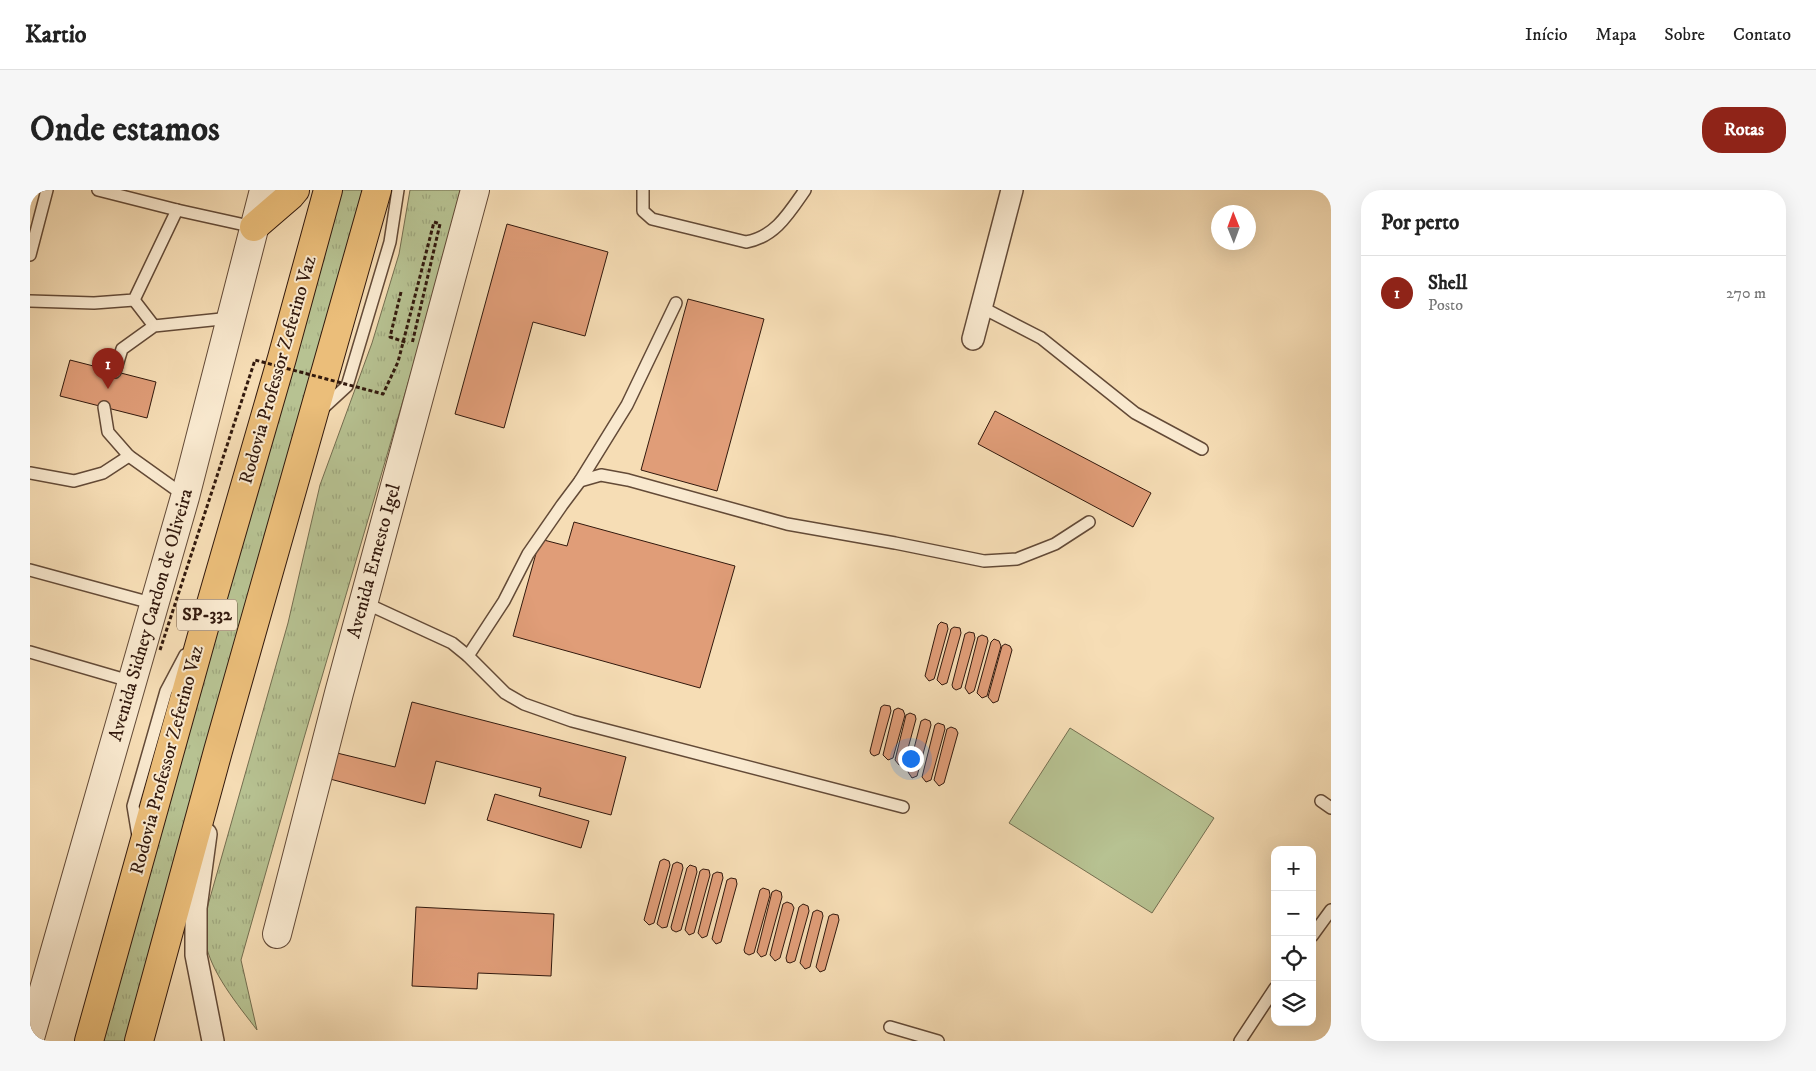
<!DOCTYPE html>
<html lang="pt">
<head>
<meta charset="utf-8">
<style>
  body { margin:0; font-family:"IM FELL DW Pica",serif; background:#f6f6f6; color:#222 }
  .controls { position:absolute; right:15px; bottom:15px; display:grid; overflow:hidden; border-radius:10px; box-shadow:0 5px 20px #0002 }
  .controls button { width:45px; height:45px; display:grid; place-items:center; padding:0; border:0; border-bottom:1px solid #e0e0e0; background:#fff; color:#222; font:25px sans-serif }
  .compass { position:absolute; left:1181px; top:15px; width:45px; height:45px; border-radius:50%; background:#fff; box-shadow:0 5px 20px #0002; rotate:359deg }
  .you { position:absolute; left:880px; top:568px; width:18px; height:18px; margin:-12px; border:4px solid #fff; border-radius:50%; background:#1a73e8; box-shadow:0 0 0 8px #1a73e833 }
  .badge { display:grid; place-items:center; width:32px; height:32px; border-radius:50%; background:#8f2418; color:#fff; font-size:16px; font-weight:700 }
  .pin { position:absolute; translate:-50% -41px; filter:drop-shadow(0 1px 2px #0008) }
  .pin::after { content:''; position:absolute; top:26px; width:18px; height:15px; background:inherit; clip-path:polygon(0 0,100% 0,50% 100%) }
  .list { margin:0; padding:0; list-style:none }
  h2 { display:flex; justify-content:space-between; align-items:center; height:65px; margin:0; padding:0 20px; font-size:21px }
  h2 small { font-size:16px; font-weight:400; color:#767676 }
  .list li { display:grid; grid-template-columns:32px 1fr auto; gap:15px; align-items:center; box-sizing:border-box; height:75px; padding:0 20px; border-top:1px solid #e0e0e0 }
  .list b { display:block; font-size:19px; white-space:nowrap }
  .list p { margin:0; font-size:16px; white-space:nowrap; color:#767676 }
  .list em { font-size:16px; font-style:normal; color:#767676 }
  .icon { flex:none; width:28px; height:28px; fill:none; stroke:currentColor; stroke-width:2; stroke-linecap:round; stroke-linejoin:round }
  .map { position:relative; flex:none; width:1301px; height:851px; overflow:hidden; border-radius:20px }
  header { display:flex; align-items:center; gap:30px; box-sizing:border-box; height:70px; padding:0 25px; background:#fff; border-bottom:1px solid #e0e0e0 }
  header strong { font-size:24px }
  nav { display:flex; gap:28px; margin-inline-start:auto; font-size:18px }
  .intro { display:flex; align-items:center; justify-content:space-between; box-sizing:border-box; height:120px; padding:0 30px }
  h1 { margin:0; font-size:35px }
  .button { padding:12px 22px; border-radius:20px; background:#8f2418; color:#fff; font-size:18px; font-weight:700 }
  main { display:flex; gap:30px; padding:0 30px }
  aside { flex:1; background:#fff; border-radius:20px; box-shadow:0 5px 20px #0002 }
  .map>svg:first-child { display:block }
  .grass { fill:url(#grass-tufts); stroke:#746e50 }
  .park { fill:#b7c292; stroke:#746e50 }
  .building { fill:#e09d78; stroke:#32190d }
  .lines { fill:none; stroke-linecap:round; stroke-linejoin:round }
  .service-casing { stroke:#634a37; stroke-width:14 }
  .minor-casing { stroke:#634a37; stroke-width:24 }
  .tertiary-casing { stroke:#634a37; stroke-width:30 }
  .motorway-casing { stroke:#32190d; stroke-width:30 }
  .path { stroke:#32190d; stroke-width:3; stroke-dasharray:4 2.5; stroke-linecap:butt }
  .service { stroke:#f9e9cf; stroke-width:11 }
  .minor { stroke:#f9e9cf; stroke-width:21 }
  .tertiary { stroke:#f9e9cf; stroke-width:28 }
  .motorway { stroke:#ebbe7a; stroke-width:28 }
  .path-bridge { stroke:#32190d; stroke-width:3; stroke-dasharray:4 2.5; stroke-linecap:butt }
  .labels { text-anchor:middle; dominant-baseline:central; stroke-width:4; stroke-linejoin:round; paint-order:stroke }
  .shield { fill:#f9e9cf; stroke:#6e5747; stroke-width:1 }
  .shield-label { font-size:18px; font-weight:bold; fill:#32190d }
  .street-label { font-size:19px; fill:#32190d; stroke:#f9e9cf }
</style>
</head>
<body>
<header>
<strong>Kartio</strong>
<nav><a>Início</a><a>Mapa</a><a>Sobre</a><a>Contato</a></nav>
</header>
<div class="intro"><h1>Onde estamos</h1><a class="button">Rotas</a></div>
<main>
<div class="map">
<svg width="1301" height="851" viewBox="0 0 1301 851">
  <defs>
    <pattern id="grass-tufts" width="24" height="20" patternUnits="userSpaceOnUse" patternTransform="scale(1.25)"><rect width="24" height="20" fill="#b7c292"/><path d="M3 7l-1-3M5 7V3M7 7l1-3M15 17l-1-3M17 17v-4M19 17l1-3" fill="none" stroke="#9ea67d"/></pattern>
  </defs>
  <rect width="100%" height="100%" fill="#f6ddb5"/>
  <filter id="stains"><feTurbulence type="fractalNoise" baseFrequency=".004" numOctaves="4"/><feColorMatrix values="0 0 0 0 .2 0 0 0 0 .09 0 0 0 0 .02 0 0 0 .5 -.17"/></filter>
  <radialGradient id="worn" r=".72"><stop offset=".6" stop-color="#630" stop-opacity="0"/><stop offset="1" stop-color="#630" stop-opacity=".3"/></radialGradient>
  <g class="grass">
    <path d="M310,0h25l-240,851h-27z"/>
    <path d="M380,0h51l-40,149 -117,399 -63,222 16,70c-19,-25 -47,-58 -52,-90 -2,-9 1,-19 1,-28l82,-289 32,-138 52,-142 27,-89z"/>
  </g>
  <path class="park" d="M1040,538l144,90 -62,95 -143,-90z"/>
  <g class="building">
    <path d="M477,34l101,28 -23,84 -52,-14 -29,106 -49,-14z"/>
    <path d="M658,109l76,20 -47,172 -76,-21z"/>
    <path d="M40,170l86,22 -9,36 -87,-22z"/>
    <path d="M965,221l156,82 -18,34 -155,-83z"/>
    <path d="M544,332l161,44 -35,122 -187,-52 27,-97 27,7z"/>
    <path d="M911,432l6,2 1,5 -13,47 -1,3 -5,2 -4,-5 13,-51z"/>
    <path d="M924,437l6,1 1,5 -14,50 -5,2 -5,-5 14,-51z"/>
    <path d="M939,442l5,1 1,5 -14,50 -5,2 -3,-2 -1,-3 13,-51z"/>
    <path d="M952,445l5,2 1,4 -13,47 -1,3 -5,3 -4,-6 13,-51z"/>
    <path d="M964,449l5,2 2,5 -14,50 -5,2 -5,-5 14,-51z"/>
    <path d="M975,454l5,2 2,4 -14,51 -5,2 -5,-6 14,-51z"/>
    <path d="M382,512l214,55 -15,58 -72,-19 2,-8 -105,-27 -11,43 -95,-25 7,-26 58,14z"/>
    <path d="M854,515l6,1 1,5 -12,43 -5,2 -3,-2 -1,-3 11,-44z"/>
    <path d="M868,518l5,2 2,5 -12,43 -5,2 -5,-5 11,-45z"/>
    <path d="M880,523l5,2 1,4 -12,44 -5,2 -4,-5 11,-45z"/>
    <path d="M895,529l5,2 1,4 -14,51 -5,2 -4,-6 13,-51z"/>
    <path d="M908,533l6,2 1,4 -14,51 -5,2 -4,-5 13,-52z"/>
    <path d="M921,537l5,2 2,4 -14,50 -5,3 -5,-6 13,-51z"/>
    <path d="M465,604l94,27 -8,27 -94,-28z"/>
    <path d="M634,669l5,2 1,4 -16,58 -5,2 -5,-5 16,-59z"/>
    <path d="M647,672l5,2 1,4 -15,55 -1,4 -5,1 -5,-4 16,-60z"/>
    <path d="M660,675l6,2 1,5 -16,58 -5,2 -4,-2 -1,-3 16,-59z"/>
    <path d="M673,679l6,1 1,5 -16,58 -5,2 -4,-5 15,-59z"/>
    <path d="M687,682l5,1 1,5 -16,58 -5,2 -4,-5 15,-59z"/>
    <path d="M701,688l5,1 1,5 -16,58 -5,2 -4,-5 15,-59z"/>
    <path d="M733,698l6,2 1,5 -16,58 -5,2 -4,-2 -1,-3 16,-60z"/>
    <path d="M746,700l5,2 1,5 -16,58 -5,2 -4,-5 15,-60z"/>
    <path d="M757,712l5,2 2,4 -14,50 -5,3 -5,-6 13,-51z"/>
    <path d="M773,714l5,2 1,5 -14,50 -5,2 -3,-1 -1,-4 13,-51z"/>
    <path d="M386,717l138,7 -3,62 -73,-3 -1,16 -65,-3z"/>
    <path d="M787,720l5,2 1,4 -12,47 -1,4 -5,2 -5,-6 13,-51z"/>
    <path d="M803,724l5,1 1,5 -14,50 -5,2 -4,-5 13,-51z"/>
  </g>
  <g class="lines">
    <defs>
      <g id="service">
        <path d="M68,0l79,20 77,17"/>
        <path d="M613,0v21l9,8 94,23c29,-5 43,-29 59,-52"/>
        <path d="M0,65l17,-65"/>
        <path d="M104,110l20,26"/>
        <path d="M0,111l64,2 40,-3 43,-90"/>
        <path d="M951,117l60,31 94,75 67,36"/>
        <path d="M85,182l7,-23 32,-23 77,-8"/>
        <path d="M74,217l4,25 21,24 56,40"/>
        <path d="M292,219l25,-23 43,-144 8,-52"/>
        <path d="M0,283l44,8 29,-8 26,-17"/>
        <path d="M550,291l47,-76 49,-102"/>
        <path d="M0,380l125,34"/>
        <path d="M333,412l89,41 16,13 37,37 19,11 48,17 331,86"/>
        <path d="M0,462l103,30"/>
        <path d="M438,466l36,-55 24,-47 34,-49 18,-24 21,-6 27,5 159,44 108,19 89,18 33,-2 38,-15 34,-22"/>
        <path d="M1291,611l10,7"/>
        <path d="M108,646l-5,-30 33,-115 19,-36"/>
        <path d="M1282,746l19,-26"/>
        <path d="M860,837l48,14"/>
        <path d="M1210,851l35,-53"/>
      </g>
      <g id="minor">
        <path d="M943,149l39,-149"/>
        <path d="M176,644l-10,74v47l17,86"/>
      </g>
      <g id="tertiary">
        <path d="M247,744l62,-241 136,-503"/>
        <path d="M0,848l155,-541 79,-307"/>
      </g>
      <g id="motorway">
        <path d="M224,37l36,-31 5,-6"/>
        <path d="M59,851l119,-427 74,-256 46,-168"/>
        <path d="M109,851l79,-290 159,-561"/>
      </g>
    </defs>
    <use href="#service" class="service-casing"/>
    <use href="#minor" class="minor-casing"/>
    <use href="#tertiary" class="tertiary-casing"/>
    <use href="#motorway" class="motorway-casing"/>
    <path class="path" d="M371,102l-11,45 18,6"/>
    <use href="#service" class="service"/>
    <use href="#minor" class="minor"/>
    <use href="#tertiary" class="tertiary"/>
    <use href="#motorway" class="motorway"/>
    <path class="path-bridge" d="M130,460l95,-290 128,34 15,-32 36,-140 6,2 -28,120"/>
  </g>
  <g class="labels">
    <rect class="shield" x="147" y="409.5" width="60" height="31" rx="4"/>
    <g class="shield-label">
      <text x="177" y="425">SP-332</text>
    </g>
    <g class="street-label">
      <text transform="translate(248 180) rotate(-74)">Rodovia Professor Zeferino Vaz</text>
      <text transform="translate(344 371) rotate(-75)">Avenida Ernesto Igel</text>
      <text transform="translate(121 425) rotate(-74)">Avenida Sidney Cardon de Oliveira</text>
      <text transform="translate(137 570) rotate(-75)">Rodovia Professor Zeferino Vaz</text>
    </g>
  </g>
  <rect width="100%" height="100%" filter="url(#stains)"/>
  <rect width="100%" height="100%" fill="url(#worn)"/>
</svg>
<div class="controls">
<button>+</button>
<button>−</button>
<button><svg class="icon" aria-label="locate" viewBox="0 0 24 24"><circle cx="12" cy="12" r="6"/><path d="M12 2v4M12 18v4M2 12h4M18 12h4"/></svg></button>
<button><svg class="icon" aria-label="layers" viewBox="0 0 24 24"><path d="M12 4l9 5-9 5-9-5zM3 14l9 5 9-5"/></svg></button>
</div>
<svg class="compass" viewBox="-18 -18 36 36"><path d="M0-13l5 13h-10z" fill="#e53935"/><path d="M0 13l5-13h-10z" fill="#767676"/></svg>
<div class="you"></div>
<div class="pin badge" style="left:78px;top:199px">1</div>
</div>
<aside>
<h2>Por perto<small></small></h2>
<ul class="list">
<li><span class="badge">1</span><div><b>Shell</b><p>Posto</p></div><em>270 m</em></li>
</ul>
</aside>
</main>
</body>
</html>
